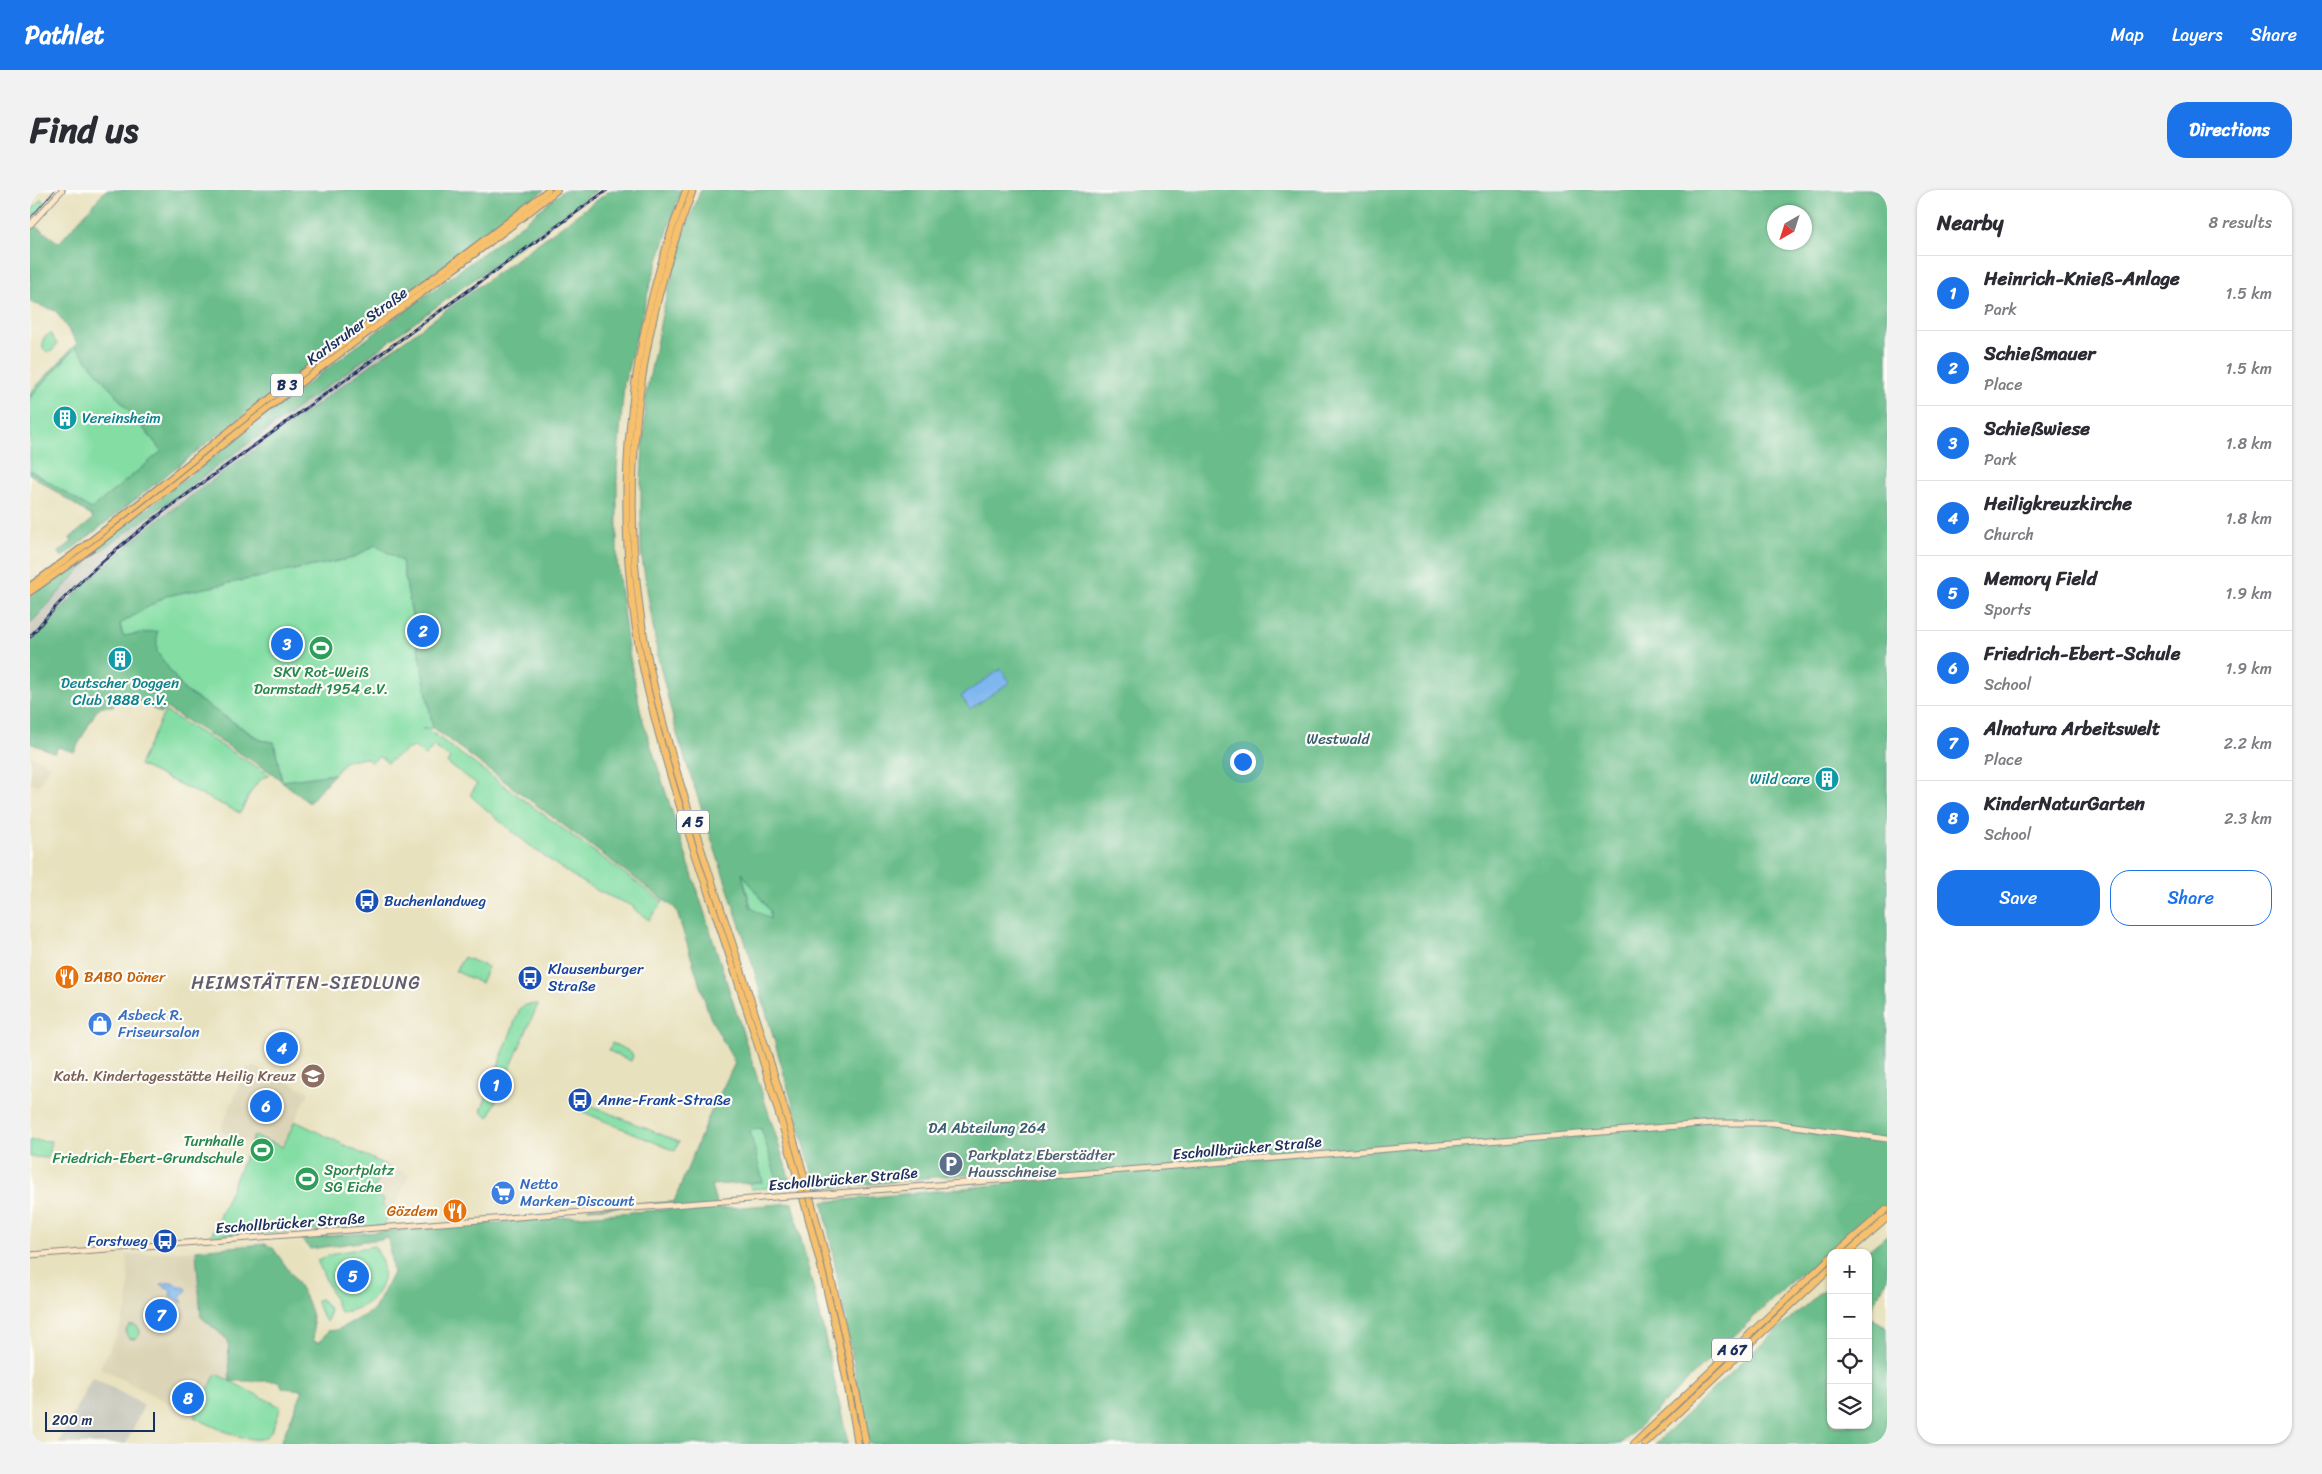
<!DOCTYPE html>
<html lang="en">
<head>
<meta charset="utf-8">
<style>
  body { margin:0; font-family:Sriracha,sans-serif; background:#f2f2f3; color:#2b2b33 }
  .controls { position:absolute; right:15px; bottom:15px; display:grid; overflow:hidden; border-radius:10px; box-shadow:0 1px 4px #0004 }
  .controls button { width:45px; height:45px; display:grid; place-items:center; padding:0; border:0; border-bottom:1px solid #e1e1e2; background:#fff; color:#2b2b33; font:25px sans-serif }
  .compass { position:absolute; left:1737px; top:15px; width:45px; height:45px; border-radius:50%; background:#fff; box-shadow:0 1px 4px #0004; rotate:219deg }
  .scale { position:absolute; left:15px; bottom:12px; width:110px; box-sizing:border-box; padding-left:5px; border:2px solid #1b2f5e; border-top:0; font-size:14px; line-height:18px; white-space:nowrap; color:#1b2f5e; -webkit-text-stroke:4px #fdfcf7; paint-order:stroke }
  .you { position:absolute; left:1212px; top:571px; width:18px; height:18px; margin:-12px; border:4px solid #fff; border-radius:50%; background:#1a73e8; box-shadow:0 0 0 8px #1a73e833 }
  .badge { display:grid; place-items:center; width:32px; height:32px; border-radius:50%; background:#1a73e8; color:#fff; font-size:16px; font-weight:700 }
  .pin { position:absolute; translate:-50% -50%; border:2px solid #fff; box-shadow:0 1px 5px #0006 }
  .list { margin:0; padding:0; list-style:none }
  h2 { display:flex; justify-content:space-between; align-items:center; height:65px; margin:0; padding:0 20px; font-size:21px }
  h2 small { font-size:16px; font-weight:400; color:#7c7c81 }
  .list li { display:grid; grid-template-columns:32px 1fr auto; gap:15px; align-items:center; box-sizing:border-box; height:75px; padding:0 20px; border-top:1px solid #e1e1e2 }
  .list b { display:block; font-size:19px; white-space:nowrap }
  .list p { margin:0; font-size:16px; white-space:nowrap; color:#7c7c81 }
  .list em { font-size:16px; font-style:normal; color:#7c7c81 }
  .actions { display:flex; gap:10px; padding:15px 20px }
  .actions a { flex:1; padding:11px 0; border:1px solid #1a73e8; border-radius:20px; text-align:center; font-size:18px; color:#1a73e8 }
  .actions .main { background:#1a73e8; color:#fff }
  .icon { flex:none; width:28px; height:28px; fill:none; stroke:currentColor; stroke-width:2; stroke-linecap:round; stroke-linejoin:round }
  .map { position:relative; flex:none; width:1857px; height:1254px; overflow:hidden; border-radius:20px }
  header { display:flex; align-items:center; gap:30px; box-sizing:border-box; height:70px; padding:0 25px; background:#1a73e8; color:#fff }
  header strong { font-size:24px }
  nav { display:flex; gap:28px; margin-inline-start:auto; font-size:18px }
  .intro { display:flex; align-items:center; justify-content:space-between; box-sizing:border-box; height:120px; padding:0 30px }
  h1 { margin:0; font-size:35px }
  .button { padding:12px 22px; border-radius:20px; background:#1a73e8; color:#fff; font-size:18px; font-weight:700 }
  main { display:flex; gap:30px; padding:0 30px }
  aside { flex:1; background:#fff; border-radius:20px; box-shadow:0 1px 4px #0004 }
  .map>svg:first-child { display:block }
  .built { fill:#dcd4b6 }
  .industrial { fill:#c6c5b8 }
  .green { fill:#84dea4; stroke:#508681 }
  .forest { fill:#6bbd8a; stroke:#437674; fill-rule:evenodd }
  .water { fill:#7eb6ee; stroke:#4c72a6 }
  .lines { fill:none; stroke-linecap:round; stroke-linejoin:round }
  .secondary-casing { stroke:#82888e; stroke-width:7 }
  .primary-casing { stroke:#82888e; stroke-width:8 }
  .highway-casing { stroke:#82888e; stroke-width:8 }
  .secondary { stroke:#fce6c4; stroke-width:5 }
  .primary { stroke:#f7c06c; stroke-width:5.5 }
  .highway { stroke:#f7c06c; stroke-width:6 }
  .tram { stroke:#1b2f5e; stroke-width:1 }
  .rail-casing { stroke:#1b2f5e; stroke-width:3 }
  .rail { stroke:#fdfcf7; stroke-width:1; stroke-dasharray:4; stroke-linecap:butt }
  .secondary-bridge-casing { stroke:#82888e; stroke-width:7; stroke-linecap:butt }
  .secondary-bridge { stroke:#fce6c4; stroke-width:5 }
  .labels { text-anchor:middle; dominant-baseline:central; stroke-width:4.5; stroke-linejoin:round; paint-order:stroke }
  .shield { fill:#fdfcf7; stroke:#5f6c8c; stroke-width:1 }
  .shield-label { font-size:14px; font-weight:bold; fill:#1b2f5e }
  .street-label { font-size:15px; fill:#1b2f5e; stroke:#fdfcf7 }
  .culture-label { font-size:15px; fill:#0d838f; stroke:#fdfcf7; text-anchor:start }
  .leisure-label { font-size:15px; fill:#27864d; stroke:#fdfcf7 }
  .park-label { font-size:15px; fill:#355b70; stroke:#fdfcf7 }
  .transit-label { font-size:15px; fill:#164399; stroke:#fdfcf7; text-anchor:start }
  .food-label { font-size:15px; fill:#c56008; stroke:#fdfcf7; text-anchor:start }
  .shop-label { font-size:15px; fill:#366cbe; stroke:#fdfcf7; text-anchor:start }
  .education-label { font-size:15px; fill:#785e54; stroke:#fdfcf7; text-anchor:end }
  .service-label { font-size:15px; fill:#4e5e75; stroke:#fdfcf7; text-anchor:start }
  .quarter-label { font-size:18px; letter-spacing:1px; fill:#635e6e; stroke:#fdfcf7 }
</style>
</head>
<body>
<header>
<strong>Pathlet</strong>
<nav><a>Map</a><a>Layers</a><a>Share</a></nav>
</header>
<div class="intro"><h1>Find us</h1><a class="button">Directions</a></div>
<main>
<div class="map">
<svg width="1857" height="1254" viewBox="0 0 1857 1254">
  <rect width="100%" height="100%" fill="#fdfcf7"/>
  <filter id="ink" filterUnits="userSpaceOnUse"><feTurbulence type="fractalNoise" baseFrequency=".02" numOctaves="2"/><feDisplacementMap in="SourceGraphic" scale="10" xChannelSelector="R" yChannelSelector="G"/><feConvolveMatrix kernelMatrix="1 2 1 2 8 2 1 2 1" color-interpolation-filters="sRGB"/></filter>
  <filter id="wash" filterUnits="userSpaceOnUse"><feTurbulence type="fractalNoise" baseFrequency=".0096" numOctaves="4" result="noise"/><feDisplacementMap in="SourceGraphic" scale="20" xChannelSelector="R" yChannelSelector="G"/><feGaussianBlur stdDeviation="1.12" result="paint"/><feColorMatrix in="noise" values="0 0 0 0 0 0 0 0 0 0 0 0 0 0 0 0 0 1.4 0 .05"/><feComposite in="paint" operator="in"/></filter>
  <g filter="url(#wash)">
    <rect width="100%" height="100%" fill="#e8e1bd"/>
    <g class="built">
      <path d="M1,565l19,10 -11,20 -9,-2z"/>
      <path d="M223,876l56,26 -26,55 -29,-11 -4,8 -30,-13 23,-55 4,-7z"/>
      <path d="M356,974l23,11 -16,34 -10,-5 2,-4 -12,-6z"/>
      <path d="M166,1060l5,67 27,23 2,41 51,26 -14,29 -9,6 -20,-3 -138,-71 18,-36 9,-26 2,-24 -2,-27z"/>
    </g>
    <g class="industrial">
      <path d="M346,147l18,26 -364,293v-52l19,-11 70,-55 10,-12z"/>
      <path d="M62,1187l52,28 -18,39h-68z"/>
    </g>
    <g class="green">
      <path d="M11,9l5,4 -11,12 -4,-4z"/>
      <path d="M20,143l7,11 -5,7 -5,1 -4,-4v-9z"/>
      <path d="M45,156l87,105 -71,59 -61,-40v-72z"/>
      <path d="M345,355l27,16 31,167 -11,1h5l236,173 -14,18 -13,-9 -3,-5c-14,-6 -29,-11 -42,-19 -43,-25 -85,-59 -121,-92l7,-11 -30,-21 3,-5 -17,-12 -8,11 -10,-10 -7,2 -21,14 -4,-5 -5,-1 -7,6 -5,-5 -20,2 -12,14 -52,8 -8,-40 -13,-2 -77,-50 -27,-38 -34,-16 -3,-12 46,-28 187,-38z"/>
      <path d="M135,521l105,64c-17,4 -23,27 -30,38l-101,-48z"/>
      <path d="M711,681l29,40v8l-15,1z"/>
      <path d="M434,767l24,10 -7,16 -26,-12z"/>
      <path d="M508,814l-49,113 -8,-6 39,-103 6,-3z"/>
      <path d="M582,853l19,9 2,4 -2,5 -22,-10z"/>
      <path d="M555,913l94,39 -4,9 -94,-40z"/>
      <path d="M265,931l90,44 -13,29 12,6 -2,5 9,5 -8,16 -172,10 43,-100 29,11z"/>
      <path d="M736,937l15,60 -30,2 -14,-56z"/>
      <path d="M0,950l21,1 -3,17 -18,-1z"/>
      <path d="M654,1011v1l-96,7v-1z"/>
      <path d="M344,1056c22,32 3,63 -34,66l-23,-52 19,-7z"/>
      <path d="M291,1109l9,11 -3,12 -5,-6 -6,-16z"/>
      <circle cx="103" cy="1142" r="7"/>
      <path d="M186,1184l65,33c-4,10 -7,24 -16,31 -17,6 -55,-13 -71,-21z"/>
    </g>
    <g class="forest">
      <path d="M76,0h438c-87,69 -180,130 -267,199 -72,55 -143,112 -215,168l-3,-5 13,-10 -2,-4 21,-17 2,-4 -63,-43v-4l61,39 71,-58 -86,-104 -46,51v-5l47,-50 -21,-32 -26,-9v-73l4,-4 25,18z"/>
      <path d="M534,0h33l-506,368 -61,66v-28l38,-26 269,-209 188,-139z"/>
      <path d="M581,0h70l-31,95 -26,99 -7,84v94l11,86 14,70 148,462h-13l-16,-52 -11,3 13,51 -52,3 7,24 74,-6 29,116 27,125h-568l23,-54 -20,-2 -4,-7h-49l-2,-41 -27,-23 -5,-67 69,-6 8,4c19,28 45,56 40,93l7,1 8,-11 9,-1 37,-20 19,-37 -5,-35 -78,11 -10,-11 371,-29 37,-91 27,-55 -25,-46 -34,-108 -243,-181 -31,-167 -27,-16 -22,13 -187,38 -46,28 3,12 34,-5v21l27,38 76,50 14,2 8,39 52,-7 -25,29 -37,-30 -106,-65 -5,5 -25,-13 -16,-4 -7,10h-12l-6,7 -21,39 -16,-5 -3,6 -25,-10v-99l53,-58 67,-60z"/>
      <path d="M671,0h1186v1019l-84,67 -4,-2 -178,170h-752l-46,-242 183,-18 -3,-11 -59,3 -112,12 -4,-10h-4l3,10 -10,1 -67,-233 -74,-225 -18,-74 -17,-105v-73l5,-84 16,-80 18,-72zM1744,22h30v30h-30zM712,683l28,38v8l-20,-12z"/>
      <path d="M1857,1045v44l-19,35v-61h-3z"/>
      <path d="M1801,1093v142h37v-109l19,11v117h-232l89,-84z"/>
    </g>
    <g class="water">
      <path d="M971,479l9,13 -40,27 -9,-13z"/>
      <path d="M142,1092l9,6 3,-2 3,4 -7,6 3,7 -13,-7 1,-6 -10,-6z"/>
    </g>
  </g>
  <g filter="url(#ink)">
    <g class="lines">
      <defs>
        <g id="secondary">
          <path d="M0,35l32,-35"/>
          <path d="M794,1004l891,-71h58l114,16"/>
          <path d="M0,1065l759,-59"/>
        </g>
        <g id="primary">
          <path d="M0,396c90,-64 173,-136 260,-203 85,-65 175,-125 258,-193"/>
          <path d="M0,402c92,-62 176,-136 264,-204 87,-67 178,-129 263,-198"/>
        </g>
        <g id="highway">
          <path d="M656,0c-59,154 -76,317 -43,478 22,106 61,209 94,311 49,153 95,306 121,465"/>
          <path d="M663,0c-60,152 -77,318 -43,478 24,112 66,221 100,330 47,146 90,294 116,446"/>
          <path d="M1806,1063l51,-44"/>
          <path d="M1817,1063l40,-35"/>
          <path d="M1604,1254l197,-187"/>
          <path d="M1615,1254l186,-177"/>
        </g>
      </defs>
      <use href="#secondary" class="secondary-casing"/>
      <use href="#primary" class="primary-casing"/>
      <use href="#highway" class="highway-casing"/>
      <use href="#secondary" class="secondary"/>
      <use href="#primary" class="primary"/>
      <use href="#highway" class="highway"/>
      <path class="tram" d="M0,28l25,-28"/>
      <defs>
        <path id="rail" d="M0,447c39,-50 89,-91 138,-129l439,-318"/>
      </defs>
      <use href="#rail" class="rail-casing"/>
      <use href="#rail" class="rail"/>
      <defs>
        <path id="secondary-bridge" d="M759,1006l35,-2"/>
      </defs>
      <use href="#secondary-bridge" class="secondary-bridge-casing"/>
      <use href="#secondary-bridge" class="secondary-bridge"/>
    </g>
  </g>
  <defs>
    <symbol id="building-disc" viewBox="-11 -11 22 22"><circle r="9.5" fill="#0f9aa8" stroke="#fdfcf7"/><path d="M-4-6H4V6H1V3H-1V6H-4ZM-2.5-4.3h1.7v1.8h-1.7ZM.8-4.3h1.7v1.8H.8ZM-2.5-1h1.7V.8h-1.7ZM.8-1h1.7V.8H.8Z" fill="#fff"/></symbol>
    <symbol id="stadium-disc" viewBox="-11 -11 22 22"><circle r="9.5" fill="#2e9e5b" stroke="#fdfcf7"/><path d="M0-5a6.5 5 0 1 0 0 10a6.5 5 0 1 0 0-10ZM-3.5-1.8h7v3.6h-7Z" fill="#fff"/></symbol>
    <symbol id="bus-disc" viewBox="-11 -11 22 22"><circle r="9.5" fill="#1a4fb4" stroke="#fdfcf7"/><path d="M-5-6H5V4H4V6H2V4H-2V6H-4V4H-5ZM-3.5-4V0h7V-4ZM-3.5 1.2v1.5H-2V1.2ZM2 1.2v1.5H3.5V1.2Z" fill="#fff"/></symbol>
    <symbol id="restaurant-disc" viewBox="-11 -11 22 22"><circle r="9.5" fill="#e8710a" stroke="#fdfcf7"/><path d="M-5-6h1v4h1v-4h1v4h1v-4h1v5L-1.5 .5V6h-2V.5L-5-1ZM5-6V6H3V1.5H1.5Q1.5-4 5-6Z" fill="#fff"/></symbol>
    <symbol id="shop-disc" viewBox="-11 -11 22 22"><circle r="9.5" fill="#3f7fe0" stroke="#fdfcf7"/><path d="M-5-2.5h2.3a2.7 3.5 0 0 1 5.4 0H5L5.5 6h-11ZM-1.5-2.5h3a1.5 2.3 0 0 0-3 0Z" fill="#fff"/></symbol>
    <symbol id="school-disc" viewBox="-11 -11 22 22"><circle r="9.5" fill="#8d6e63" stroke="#fdfcf7"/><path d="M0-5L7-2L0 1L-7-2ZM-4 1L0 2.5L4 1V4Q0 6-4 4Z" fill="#fff"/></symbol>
    <symbol id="parking-disc" viewBox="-11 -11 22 22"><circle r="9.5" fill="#5c6f8a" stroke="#fdfcf7"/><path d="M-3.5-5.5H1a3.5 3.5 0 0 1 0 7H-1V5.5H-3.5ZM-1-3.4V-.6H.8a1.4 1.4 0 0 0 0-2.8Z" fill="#fff"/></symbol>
    <symbol id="supermarket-disc" viewBox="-11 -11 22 22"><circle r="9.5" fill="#3f7fe0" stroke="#fdfcf7"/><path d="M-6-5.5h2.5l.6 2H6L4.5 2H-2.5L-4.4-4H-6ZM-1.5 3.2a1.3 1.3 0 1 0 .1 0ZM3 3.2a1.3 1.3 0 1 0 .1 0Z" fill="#fff"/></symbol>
  </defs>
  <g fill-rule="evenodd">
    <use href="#building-disc" x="21" y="214" width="28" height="28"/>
    <use href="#stadium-disc" x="277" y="444" width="28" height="28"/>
    <use href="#building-disc" x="76" y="455" width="28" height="28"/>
    <use href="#building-disc" x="1783" y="575" width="28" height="28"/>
    <use href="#bus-disc" x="323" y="697" width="28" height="28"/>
    <use href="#restaurant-disc" x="23" y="773" width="28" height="28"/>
    <use href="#bus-disc" x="486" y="774" width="28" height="28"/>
    <use href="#shop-disc" x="56" y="820" width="28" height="28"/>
    <use href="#school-disc" x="269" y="872" width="28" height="28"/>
    <use href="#bus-disc" x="536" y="896" width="28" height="28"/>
    <use href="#stadium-disc" x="218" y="946" width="28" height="28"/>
    <use href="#parking-disc" x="907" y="960" width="28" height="28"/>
    <use href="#stadium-disc" x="263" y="975" width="28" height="28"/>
    <use href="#supermarket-disc" x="459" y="989" width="28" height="28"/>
    <use href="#restaurant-disc" x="411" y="1007" width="28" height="28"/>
    <use href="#bus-disc" x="121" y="1037" width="28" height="28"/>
  </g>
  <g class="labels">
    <g class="shield">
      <rect x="241" y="183.5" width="32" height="23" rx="4"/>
      <rect x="647" y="620.5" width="32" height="23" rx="4"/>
      <rect x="1682" y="1148.5" width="40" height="23" rx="4"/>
    </g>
    <g class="shield-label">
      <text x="257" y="195">B 3</text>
      <text x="663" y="632">A 5</text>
      <text x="1702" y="1160">A 67</text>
    </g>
    <g class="street-label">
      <text transform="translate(327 136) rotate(-36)">Karlsruher Straße</text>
      <text transform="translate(1217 958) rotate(-5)">Eschollbrücker Straße</text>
      <text transform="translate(813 989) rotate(-5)">Eschollbrücker Straße</text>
      <text transform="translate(260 1033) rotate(-4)">Eschollbrücker Straße</text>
    </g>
    <g class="culture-label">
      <text x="52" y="228">Vereinsheim</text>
      <text x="90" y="493" text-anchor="middle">Deutscher Doggen<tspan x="90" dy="17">Club 1888 e.V.</tspan></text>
      <text x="1780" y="589" text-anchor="end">Wild care</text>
    </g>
    <g class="leisure-label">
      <text x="291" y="482">SKV Rot-Weiß<tspan x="291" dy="17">Darmstadt 1954 e.V.</tspan></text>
      <text x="214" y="951" text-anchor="end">Turnhalle<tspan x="214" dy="17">Friedrich-Ebert-Grundschule</tspan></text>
      <text x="294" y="980" text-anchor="start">Sportplatz<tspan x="294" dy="17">SG Eiche</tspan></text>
    </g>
    <g class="park-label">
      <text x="1308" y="549">Westwald</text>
      <text x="957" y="938">DA Abteilung 264</text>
    </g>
    <g class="transit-label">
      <text x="354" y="711">Buchenlandweg</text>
      <text x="518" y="779">Klausenburger<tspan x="518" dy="17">Straße</tspan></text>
      <text x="568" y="910">Anne-Frank-Straße</text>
      <text x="118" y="1051" text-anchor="end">Forstweg</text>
    </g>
    <g class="food-label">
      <text x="54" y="787">BABO Döner</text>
      <text x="408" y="1021" text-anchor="end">Gözdem</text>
    </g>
    <g class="shop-label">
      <text x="88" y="825">Asbeck R.<tspan x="88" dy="17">Friseursalon</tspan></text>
      <text x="490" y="994">Netto<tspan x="490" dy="17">Marken-Discount</tspan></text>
    </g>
    <g class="education-label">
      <text x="266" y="886">Kath. Kindertagesstätte Heilig Kreuz</text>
    </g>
    <g class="service-label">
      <text x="938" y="965">Parkplatz Eberstädter<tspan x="938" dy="17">Hausschneise</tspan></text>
    </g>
    <g class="quarter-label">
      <text x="276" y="793">HEIMSTÄTTEN-SIEDLUNG</text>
    </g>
  </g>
</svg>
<div class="controls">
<button>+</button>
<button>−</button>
<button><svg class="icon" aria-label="locate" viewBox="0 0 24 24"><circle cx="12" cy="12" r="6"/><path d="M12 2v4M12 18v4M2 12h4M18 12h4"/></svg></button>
<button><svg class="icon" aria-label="layers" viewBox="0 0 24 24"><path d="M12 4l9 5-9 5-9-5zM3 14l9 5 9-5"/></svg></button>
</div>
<svg class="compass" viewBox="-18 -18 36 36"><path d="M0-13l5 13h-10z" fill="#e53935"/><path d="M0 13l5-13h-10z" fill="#7c7c81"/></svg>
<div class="scale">200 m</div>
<div class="you"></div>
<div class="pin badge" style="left:466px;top:895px">1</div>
<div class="pin badge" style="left:393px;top:441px">2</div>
<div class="pin badge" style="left:257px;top:454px">3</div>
<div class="pin badge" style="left:252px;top:858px">4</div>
<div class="pin badge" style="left:323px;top:1086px">5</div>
<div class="pin badge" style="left:236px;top:916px">6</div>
<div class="pin badge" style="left:131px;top:1125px">7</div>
<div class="pin badge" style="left:158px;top:1208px">8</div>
</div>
<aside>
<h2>Nearby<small>8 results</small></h2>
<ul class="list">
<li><span class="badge">1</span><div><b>Heinrich-Knieß-Anlage</b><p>Park</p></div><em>1.5 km</em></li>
<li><span class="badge">2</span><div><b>Schießmauer</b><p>Place</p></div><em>1.5 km</em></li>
<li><span class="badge">3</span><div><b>Schießwiese</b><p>Park</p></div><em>1.8 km</em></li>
<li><span class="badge">4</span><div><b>Heiligkreuzkirche</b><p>Church</p></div><em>1.8 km</em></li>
<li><span class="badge">5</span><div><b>Memory Field</b><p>Sports</p></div><em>1.9 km</em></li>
<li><span class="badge">6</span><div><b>Friedrich-Ebert-Schule</b><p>School</p></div><em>1.9 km</em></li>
<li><span class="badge">7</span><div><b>Alnatura Arbeitswelt</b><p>Place</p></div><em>2.2 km</em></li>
<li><span class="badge">8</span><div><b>KinderNaturGarten</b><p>School</p></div><em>2.3 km</em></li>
</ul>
<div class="actions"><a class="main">Save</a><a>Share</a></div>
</aside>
</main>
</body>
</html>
